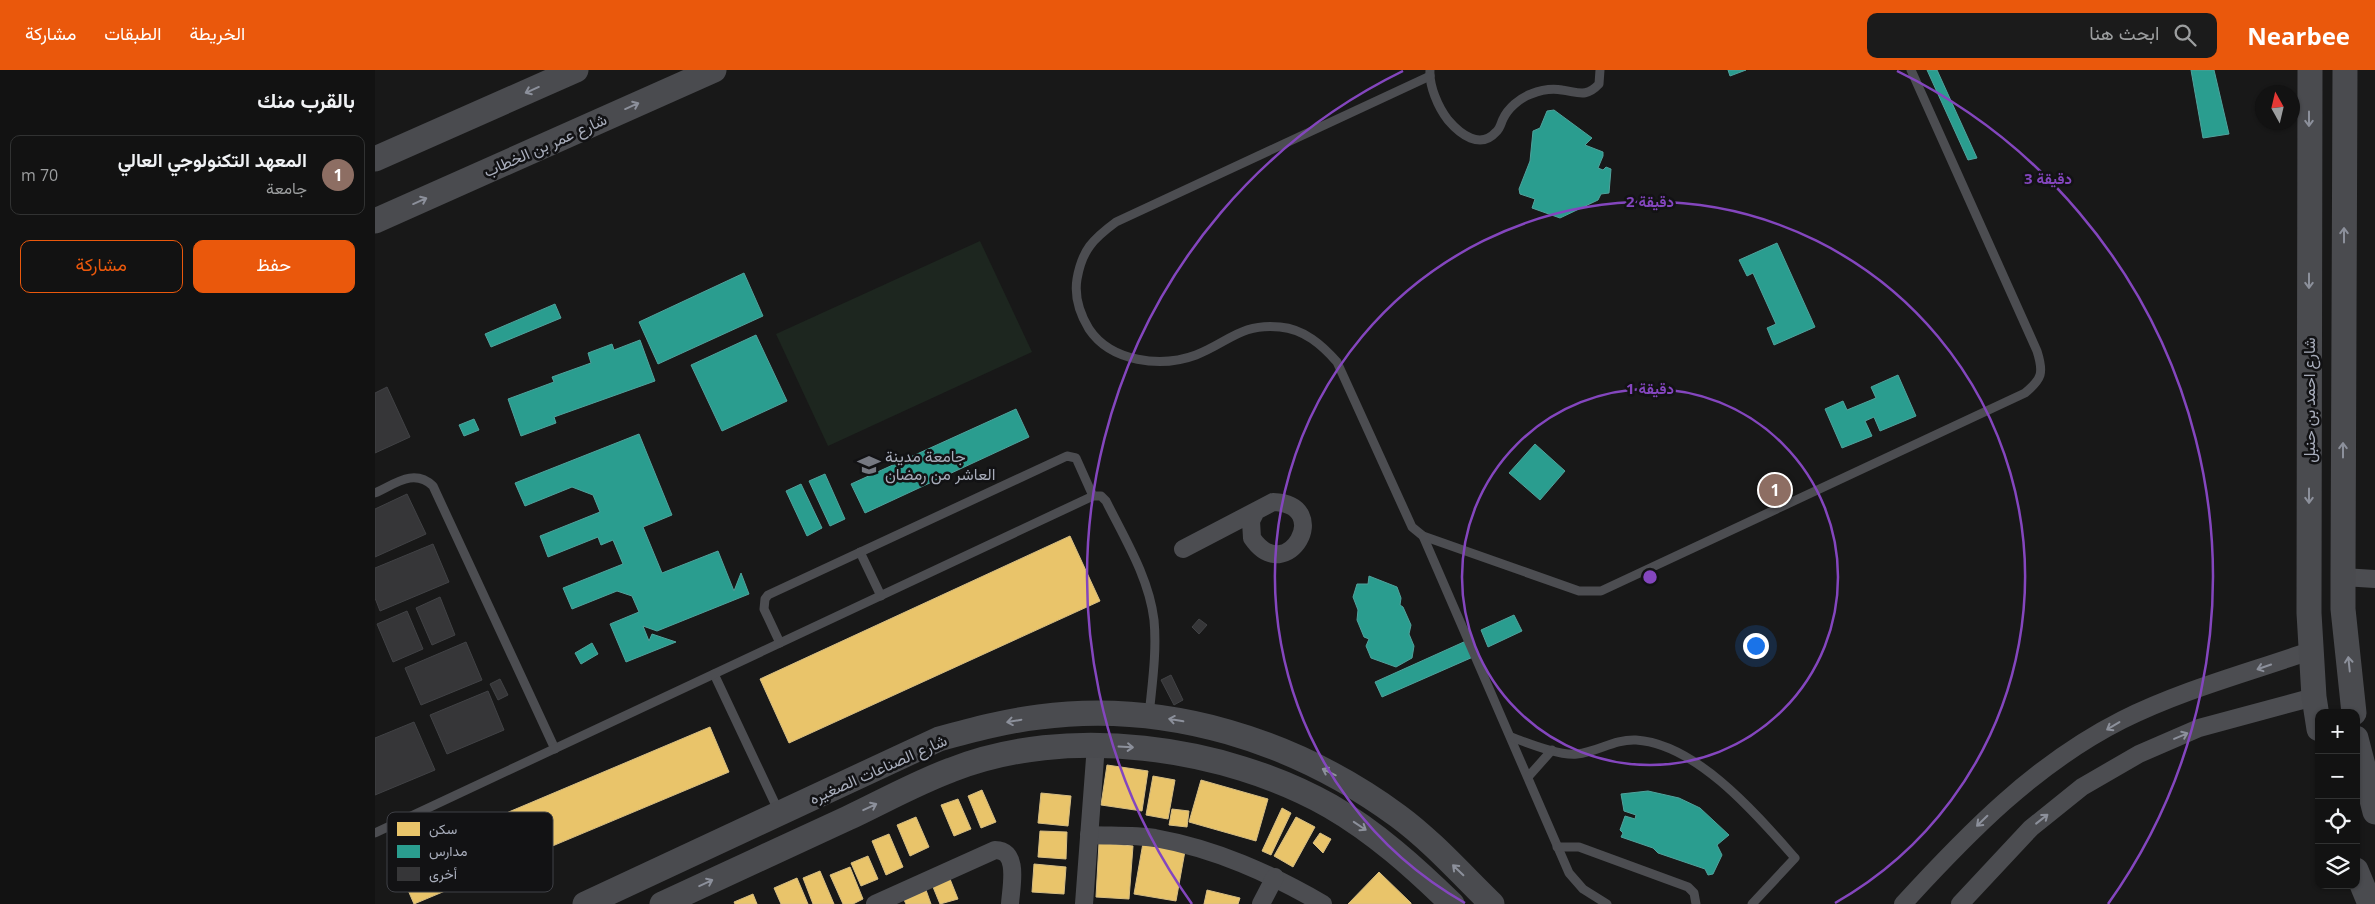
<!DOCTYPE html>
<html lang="ar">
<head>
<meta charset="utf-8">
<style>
  body { margin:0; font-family:"Open Sans",Vazirmatn,sans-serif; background:#1b1b1b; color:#f1f3f6; direction:rtl }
  .controls { position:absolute; right:15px; bottom:15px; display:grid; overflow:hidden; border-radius:10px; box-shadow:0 1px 4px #0004 }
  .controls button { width:45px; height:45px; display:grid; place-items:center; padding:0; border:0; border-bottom:1px solid #313232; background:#121212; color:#f1f3f6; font:25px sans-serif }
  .compass { position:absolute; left:1880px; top:15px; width:45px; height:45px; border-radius:50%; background:#121212; box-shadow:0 1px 4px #0004; rotate:352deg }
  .you { position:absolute; left:1380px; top:575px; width:18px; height:18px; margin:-12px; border:4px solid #fff; border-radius:50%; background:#1a73e8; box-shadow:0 0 0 8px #1a73e833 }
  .badge { display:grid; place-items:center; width:32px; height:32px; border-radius:50%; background:#ea580c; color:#fff; font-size:16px; font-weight:700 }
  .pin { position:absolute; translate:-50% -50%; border:2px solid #fff; box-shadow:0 1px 5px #0006 }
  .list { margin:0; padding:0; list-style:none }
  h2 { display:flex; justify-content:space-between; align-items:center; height:65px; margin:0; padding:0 20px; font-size:21px }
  h2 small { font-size:16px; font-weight:400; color:#9c9e9f }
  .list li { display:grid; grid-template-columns:32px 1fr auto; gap:15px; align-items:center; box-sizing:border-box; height:80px; margin:0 10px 10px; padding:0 10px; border:1px solid #313232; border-radius:10px }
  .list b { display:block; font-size:19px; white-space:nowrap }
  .list p { margin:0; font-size:16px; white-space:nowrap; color:#9c9e9f }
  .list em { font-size:16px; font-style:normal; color:#9c9e9f }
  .actions { display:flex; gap:10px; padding:15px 20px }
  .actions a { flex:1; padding:11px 0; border:1px solid #ea580c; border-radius:10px; text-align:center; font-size:18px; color:#ea580c }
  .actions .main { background:#ea580c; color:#fff }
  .icon { flex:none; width:28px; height:28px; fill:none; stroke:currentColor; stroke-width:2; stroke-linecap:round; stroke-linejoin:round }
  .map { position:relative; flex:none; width:2000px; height:834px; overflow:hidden; direction:ltr }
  header { display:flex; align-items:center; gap:30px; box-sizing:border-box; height:70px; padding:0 25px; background:#ea580c; color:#fff }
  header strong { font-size:24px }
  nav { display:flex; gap:28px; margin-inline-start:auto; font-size:18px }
  .search { width:350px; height:45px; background:#1b1b1b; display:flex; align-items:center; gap:12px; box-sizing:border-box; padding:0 18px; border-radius:10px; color:#9c9e9f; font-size:19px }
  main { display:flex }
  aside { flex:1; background:#121212 }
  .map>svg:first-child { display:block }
  .green { fill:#1d261f }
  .homes { fill:#e9c46a; stroke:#d6bd82 }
  .schools { fill:#2a9d8f; stroke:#50a29c }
  .building { fill:#363638; stroke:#414245 }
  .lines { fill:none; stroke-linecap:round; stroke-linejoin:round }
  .lane { stroke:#4c4d51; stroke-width:9 }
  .street { stroke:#4c4d51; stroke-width:18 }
  .secondary { stroke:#4a4b4f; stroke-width:25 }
  .oneway { stroke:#8c909b }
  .ring { fill:none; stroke:#8446be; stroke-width:2.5 }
  .labels { text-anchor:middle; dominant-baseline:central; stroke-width:5; stroke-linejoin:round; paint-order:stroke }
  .street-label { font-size:16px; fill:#a8adbb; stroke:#121214 }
  .poi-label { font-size:16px; fill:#a8adbb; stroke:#121214; text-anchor:start }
  .key { fill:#121214; stroke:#3f4046; stroke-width:1 }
  .key-label { font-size:14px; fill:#a8adbb }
  .centre { fill:#8446be; stroke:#121214; stroke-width:2.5 }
  .ring-label { font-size:15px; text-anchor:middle; font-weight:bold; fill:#8446be; stroke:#121214; stroke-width:5; stroke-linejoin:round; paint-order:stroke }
</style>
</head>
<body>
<header>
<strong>Nearbee</strong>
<div class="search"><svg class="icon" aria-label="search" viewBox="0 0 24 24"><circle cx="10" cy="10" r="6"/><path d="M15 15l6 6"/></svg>ابحث هنا</div>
<nav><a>الخريطة</a><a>الطبقات</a><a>مشاركة</a></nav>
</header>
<main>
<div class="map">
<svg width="2000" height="834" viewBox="0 0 2000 834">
  <rect width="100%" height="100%" fill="#181818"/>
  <path class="green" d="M605,171l52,111 -204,94 -52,-112z"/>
  <g class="homes">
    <path d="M695,466l30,65 -311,142 -29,-64z"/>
    <path d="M335,657l19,45 -315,132 -19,-44z"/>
    <path d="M732,695l41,6 -6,40 -41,-6z"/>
    <path d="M778,706l22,4 -7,39 -22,-4z"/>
    <path d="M826,710l67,19 -12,42 -67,-19z"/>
    <path d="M607,720l14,32 -15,6 -13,-32z"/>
    <path d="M666,723l30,3 -3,30 -30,-3z"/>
    <path d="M583,729l13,30 -17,7 -13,-31z"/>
    <path d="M907,738l9,5 -20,42 -9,-4z"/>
    <path d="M797,739l17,2 -2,16 -18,-2z"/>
    <path d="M541,747l13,30 -19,9 -13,-31z"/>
    <path d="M921,747l19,10 -22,40 -19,-11z"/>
    <path d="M665,761l27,1 -1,27 -28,-2z"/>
    <path d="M945,763l11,6 -8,14 -10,-10z"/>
    <path d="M514,764l14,33 -17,8 -14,-34z"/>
    <path d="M724,773l34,3 -4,53 -33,-2z"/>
    <path d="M768,773l42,8 -9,50 -42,-7z"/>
    <path d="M493,786l10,23 -17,7 -10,-23z"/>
    <path d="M659,794l32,3 -2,27 -32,-2z"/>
    <path d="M475,797l13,32 -10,5h-10l-13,-29z"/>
    <path d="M445,801l14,33h-21l-10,-26z"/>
    <path d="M1004,802l32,31v1h-63z"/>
    <path d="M422,808l11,26h-27l-7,-16z"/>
    <path d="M575,809l8,20 -18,5 -7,-17z"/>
    <path d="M551,820l5,14h-25l-2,-4z"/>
    <path d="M832,820l33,8 -2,6h-34z"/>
    <path d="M378,824l4,10h-22l-1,-2z"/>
  </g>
  <g class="schools">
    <path d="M1353,0h18l-16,6z"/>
    <path d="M1552,0h10l40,88 -9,2z"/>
    <path d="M1816,0h23l15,64 -26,4z"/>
    <path d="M1179,40l38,28 -7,7 18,7v4l-5,12 5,2 3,-3 5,2 -2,24 -8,1 -3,6 -38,18 -28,-10 3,-9 -15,-5 -1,-5 11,-28 3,-30 7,-3 7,-17z"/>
    <path d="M1402,173l38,84 -41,18 -7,-17 9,-4 -23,-51 -6,3 -8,-16z"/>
    <path d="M369,203l19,43 -105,48 -19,-42z"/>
    <path d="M180,234l6,14 -70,29 -6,-13z"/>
    <path d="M381,265l31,66 -65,30 -31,-66z"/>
    <path d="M265,270l15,41 -101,36 2,6 -35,13 -13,-37 46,-17 -2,-5 39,-14 -3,-10 24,-9 2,6z"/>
    <path d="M1523,305l18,41 -36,15 -6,-14 -9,4 7,15 -30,12 -17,-39 18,-8 4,9 29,-12 -5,-11z"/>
    <path d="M641,339l13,28 -164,76 -14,-29z"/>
    <path d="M99,349l5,11 -15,6 -5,-11z"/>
    <path d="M264,364l33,81 -29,12 19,46 56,-22 16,40 7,-18 8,21 -92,37 -14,-5 6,15 3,-7 24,8 -50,20 -16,-38 29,-12 -7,-16 -15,-5 -45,18 -9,-21 60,-24 -10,-24 -12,5 -3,-8 -50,20 -8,-21 60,-24 -7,-17 -21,-8 -47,19 -10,-23z"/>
    <path d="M1160,374l30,27 -25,29 -31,-27z"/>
    <path d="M450,404l20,45 -15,7 -21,-45z"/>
    <path d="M426,414l21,44 -15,8 -21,-45z"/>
    <path d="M994,506l28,11 4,11 -1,7 3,2 8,18 -2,9 5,12 -2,12 -16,9 -25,-9 -5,-12 3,-7 -5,-2 -7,-17 1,-10 -5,-13 4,-13h11z"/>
    <path d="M1139,545l8,16 -34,16 -7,-17z"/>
    <path d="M1091,571l7,16 -91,40 -7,-15z"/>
    <path d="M217,573l6,11 -17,10 -6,-11z"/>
    <path d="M1273,721l31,7 21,10 29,27 -12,10 5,10 -9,19 -5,1 -3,-6 -47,-16 -5,-5 -32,-11 2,-4 -3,-3 5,-14 10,3 1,-4 -12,-4 -3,-17z"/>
  </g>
  <g class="building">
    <path d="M12,317l23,50 -35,16v-60z"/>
    <path d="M32,424l19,40 -51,23v-48z"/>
    <path d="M58,474l16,38 -69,29 -5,-13v-30z"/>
    <path d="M65,527l15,38 -23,10 -16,-37z"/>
    <path d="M32,541l16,38 -30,13 -16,-38z"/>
    <path d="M824,549l8,6 -8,9 -7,-7z"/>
    <path d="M91,572l16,38 -61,25 -16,-37z"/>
    <path d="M796,605l12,25 -9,5 -13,-25z"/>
    <path d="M125,609l8,16 -10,5 -8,-16z"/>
    <path d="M113,621l16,39 -57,24 -17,-39z"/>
    <path d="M39,652l21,48 -60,25v-57z"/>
  </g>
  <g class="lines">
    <g class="lane">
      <path d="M1055,0c-1,16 8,37 18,50 12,14 32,30 48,12 4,-3 5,-9 7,-13 5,-11 17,-21 28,-25 10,-4 20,-6 31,-4 16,2 24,8 37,-6l1,-14"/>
      <path d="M1055,6l-314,146c-23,17 -34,28 -39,57 -3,18 3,35 12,50 22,33 72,39 107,26 33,-13 45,-32 84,-28 24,2 42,18 57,35l75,165 11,9 156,55h22l424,-198c17,-14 19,-20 12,-42l-126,-281"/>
      <path d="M0,423c20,-9 39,-25 58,-7l122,263"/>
      <path d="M1048,466l146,337 14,16 24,15"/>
      <path d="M485,482l21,44"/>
      <path d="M405,573l-16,-34 1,-10 3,-4 299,-139 9,2 17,38"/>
      <path d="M339,604l65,138"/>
      <path d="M1136,667c17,6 48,19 66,17 21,-2 37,-15 59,-14 61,4 121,75 159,118l-43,46"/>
      <path d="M1153,707l24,-27"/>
      <path d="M0,763l718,-337h8l5,5c19,38 43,77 48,119 3,32 -2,64 -5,96"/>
      <path d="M1182,777h22l109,40 6,6 2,11"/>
    </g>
    <g class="street">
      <path d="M808,479l90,-47c62,2 14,87 -21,36l-1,-17 4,-8"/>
      <path d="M1968,507l32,2"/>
      <path d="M714,765c22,1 45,0 66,3 61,11 114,35 168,66"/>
      <path d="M500,834l120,-54c25,0 16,37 15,54"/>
      <path d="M709,834l12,-159"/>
      <path d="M886,834l14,-27"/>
      <path d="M1528,834c65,-71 132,-140 219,-184 60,-30 125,-47 188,-69"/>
      <path d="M1585,834l71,-76 51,-41 57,-33 60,-26 115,-31"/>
    </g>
    <g class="secondary">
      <path d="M1935,0l-1,543 5,84 5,32"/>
      <path d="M1970,0l-2,507v32l11,104"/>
      <path d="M0,89l201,-89"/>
      <path d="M0,151l339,-151"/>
      <path d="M1981,668l19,74"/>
      <path d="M1981,800l14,34"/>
      <path d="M210,834l354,-165c33,-9 66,-18 100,-22 128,-17 257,24 359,99 34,25 64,59 94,88"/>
      <path d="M287,834c62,-29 124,-57 186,-86 34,-16 68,-35 103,-48 115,-46 273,-24 379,36 45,26 84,61 122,98"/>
    </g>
  </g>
  <defs><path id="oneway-shaft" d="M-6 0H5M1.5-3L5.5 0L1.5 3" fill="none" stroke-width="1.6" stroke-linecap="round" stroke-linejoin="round" transform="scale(1.25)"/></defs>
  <g class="oneway">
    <use href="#oneway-shaft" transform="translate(157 20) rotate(156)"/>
    <use href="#oneway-shaft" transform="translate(257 36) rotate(-24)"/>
    <use href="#oneway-shaft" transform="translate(1934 49) rotate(90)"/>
    <use href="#oneway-shaft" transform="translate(45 131) rotate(-24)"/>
    <use href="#oneway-shaft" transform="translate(1969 165) rotate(-90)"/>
    <use href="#oneway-shaft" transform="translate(1934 211) rotate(90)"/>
    <use href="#oneway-shaft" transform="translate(1968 380) rotate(-90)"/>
    <use href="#oneway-shaft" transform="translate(1934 426) rotate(90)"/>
    <use href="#oneway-shaft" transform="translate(1974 594) rotate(-96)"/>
    <use href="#oneway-shaft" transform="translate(1889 597) rotate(161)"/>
    <use href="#oneway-shaft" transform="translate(801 650) rotate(-170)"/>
    <use href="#oneway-shaft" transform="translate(639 651) rotate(170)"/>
    <use href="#oneway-shaft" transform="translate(1738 656) rotate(149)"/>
    <use href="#oneway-shaft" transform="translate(1806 666) rotate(-23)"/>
    <use href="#oneway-shaft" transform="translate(751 677) rotate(3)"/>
    <use href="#oneway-shaft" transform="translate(954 702) rotate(-154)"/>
    <use href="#oneway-shaft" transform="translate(495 737) rotate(-25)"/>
    <use href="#oneway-shaft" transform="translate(1667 749) rotate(-38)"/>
    <use href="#oneway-shaft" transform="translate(1607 751) rotate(136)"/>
    <use href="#oneway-shaft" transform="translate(985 756) rotate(34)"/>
    <use href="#oneway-shaft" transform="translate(1083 800) rotate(-136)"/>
    <use href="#oneway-shaft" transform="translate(331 813) rotate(-25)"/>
  </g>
  <g class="ring">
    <circle cx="1275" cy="507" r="188"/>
    <path d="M1090 833A375 375 0 1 1 1460 833"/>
    <path d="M817 834A563 563 0 0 1 1028 1M1522 1A563 563 0 0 1 1733 834"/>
  </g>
  <defs>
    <symbol id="university-bare" viewBox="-9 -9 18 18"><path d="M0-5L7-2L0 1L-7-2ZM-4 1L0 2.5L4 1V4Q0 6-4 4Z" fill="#767982" stroke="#121214" stroke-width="2.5" paint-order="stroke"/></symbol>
  </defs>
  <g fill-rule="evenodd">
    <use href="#university-bare" x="478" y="379" width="32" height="32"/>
  </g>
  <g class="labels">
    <g class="street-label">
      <text transform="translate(170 75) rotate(-24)">شارع عمر بن الخطاب</text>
      <text transform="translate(1934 330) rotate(-90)">شارع احمد بن حنبل</text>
      <text transform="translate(503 699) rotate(-24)">شارع الصناعات الصغيره</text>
    </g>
    <g class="poi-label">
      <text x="510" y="386">جامعة مدينة<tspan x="510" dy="18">العاشر من رمضان</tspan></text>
    </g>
  </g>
  <rect x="12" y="742" width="166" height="80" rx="8" class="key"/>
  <rect x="22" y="752" width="23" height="14" fill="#e9c46a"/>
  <rect x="22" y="775" width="23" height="13" fill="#2a9d8f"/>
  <rect x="22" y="797" width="23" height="14" fill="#363638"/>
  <g class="key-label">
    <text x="54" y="764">سكن</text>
    <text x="54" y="786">مدارس</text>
    <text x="54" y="809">أخرى</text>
  </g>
  <circle cx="1275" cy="507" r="8" class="centre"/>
  <g class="ring-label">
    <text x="1673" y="114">3 دقيقة</text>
    <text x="1275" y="137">2 دقيقة</text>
    <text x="1275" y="324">1 دقيقة</text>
  </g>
</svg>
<div class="controls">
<button>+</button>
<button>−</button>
<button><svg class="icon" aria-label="locate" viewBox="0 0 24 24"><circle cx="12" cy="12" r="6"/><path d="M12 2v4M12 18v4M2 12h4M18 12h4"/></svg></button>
<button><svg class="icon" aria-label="layers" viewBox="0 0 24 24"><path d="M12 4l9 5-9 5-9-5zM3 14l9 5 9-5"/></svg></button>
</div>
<svg class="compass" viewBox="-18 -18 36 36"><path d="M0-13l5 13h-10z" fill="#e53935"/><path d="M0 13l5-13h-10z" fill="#9c9e9f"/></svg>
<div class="you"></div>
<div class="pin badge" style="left:1400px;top:420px;background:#8d6e63">1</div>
</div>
<aside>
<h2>بالقرب منك<small></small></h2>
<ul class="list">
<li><span class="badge" style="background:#8d6e63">1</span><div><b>المعهد التكنولوجي العالي</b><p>جامعة</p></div><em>70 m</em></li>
</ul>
<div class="actions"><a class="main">حفظ</a><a>مشاركة</a></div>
</aside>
</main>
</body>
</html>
